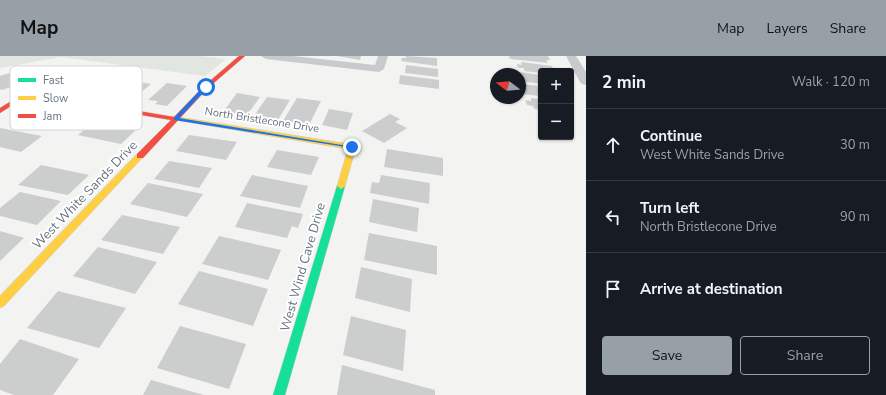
<!DOCTYPE html>
<html lang="en">
<head>
<meta charset="utf-8">
<style>
  body { margin:0; font-family:"Nunito Sans",sans-serif; background:#242831; color:#f1f3f6 }
  .controls { position:absolute; right:12px; top:12px; display:grid; overflow:hidden; border-radius:4px; box-shadow:0 1px 3px #0004 }
  .controls button { width:36px; height:36px; display:grid; place-items:center; padding:0; border:0; border-bottom:1px solid #363941; background:#171b24; color:#f1f3f6; font:20px sans-serif }
  .compass { position:absolute; left:490px; top:12px; width:36px; height:36px; border-radius:50%; background:#171b24; box-shadow:0 1px 3px #0004; rotate:286deg }
  .stop { position:absolute; width:12px; height:12px; margin:-9px; border:3px solid #1a73e8; border-radius:50%; background:#fff }
  .stop.end { background:#1a73e8; border-color:#fff; box-shadow:0 1px 4px #0008 }
  .list { margin:0; padding:0; list-style:none }
  h2 { display:flex; justify-content:space-between; align-items:center; height:52px; margin:0; padding:0 16px; font-size:17px }
  h2 small { font-size:13px; font-weight:400; color:#9ea1a6 }
  .list li { display:grid; grid-template-columns:26px 1fr auto; gap:12px; align-items:center; box-sizing:border-box; height:72px; padding:0 16px; border-top:1px solid #363941 }
  .list b { display:block; font-size:15px; white-space:nowrap }
  .list p { margin:0; font-size:13px; white-space:nowrap; color:#9ea1a6 }
  .list em { font-size:13px; font-style:normal; color:#9ea1a6 }
  .actions { display:flex; gap:8px; padding:12px 16px }
  .actions a { flex:1; padding:9px 0; border:1px solid #97a0a7; border-radius:4px; text-align:center; font-size:14px; color:#97a0a7 }
  .actions .main { background:#97a0a7; color:#111 }
  .icon { flex:none; width:22px; height:22px; fill:none; stroke:currentColor; stroke-width:2; stroke-linecap:round; stroke-linejoin:round }
  .map { position:relative; flex:none; width:586px; height:339px; overflow:hidden }
  header { display:flex; align-items:center; gap:24px; box-sizing:border-box; height:56px; padding:0 20px; background:#97a0a7; color:#111 }
  header strong { font-size:19px }
  nav { display:flex; gap:22px; margin-inline-start:auto; font-size:14px }
  main { display:flex }
  aside { flex:1; background:#171b24 }
  .map>svg:first-child { display:block }
  .green { fill:#e2e6e0 }
  .building { fill:#cccdcd }
  .lines { fill:none; stroke-linecap:round; stroke-linejoin:round }
  .fast-casing { stroke:#cfcfd0; stroke-width:1 }
  .slow-casing { stroke:#cfcfd0; stroke-width:1 }
  .jam-casing { stroke:#cfcfd0; stroke-width:1 }
  .street { fill:#c9cacb; fill-rule:evenodd }
  .fast { fill:#16e098; fill-rule:evenodd }
  .slow { fill:#ffcf43; fill-rule:evenodd }
  .jam { fill:#f24e42; fill-rule:evenodd }
  .route { fill:#1a73e8 }
  .labels { text-anchor:middle; dominant-baseline:central; stroke-width:4; stroke-linejoin:round; paint-order:stroke }
  .far-street-label { font-size:11px; fill:#66737f; stroke:#fff }
  .street-label { font-size:13px; fill:#66737f; stroke:#fff }
  .key { fill:#fff; stroke:#d1d5d9; stroke-width:1 }
  .key-label { font-size:11px; fill:#66737f }
</style>
</head>
<body>
<header>
<strong>Map</strong>
<nav><a>Map</a><a>Layers</a><a>Share</a></nav>
</header>
<main>
<div class="map">
<svg width="586" height="339" viewBox="0 0 586 339">
  <rect width="100%" height="100%" fill="#f3f3f2"/>
  <path class="green" d="M0,0h198l28,3 -21,17 -144,-19 -61,11z"/>
  <g class="building">
    <path d="M337,0h24l-1,4z"/>
    <path d="M406,0l31,2v8l-36,-5 1,-3h4z"/>
    <path d="M509,0h39l2,4h-4l2,3 -38,-4z"/>
    <path d="M521,6l31,4 2,5h-13v2l-17,-2v-3h-6l-1,-4 5,1z"/>
    <path d="M406,9l32,4v8l-33,-4z"/>
    <path d="M512,15l29,4v9l-21,-3v-7h-8z"/>
    <path d="M13,16l15,12 -15,5 -2,-2 -9,3 -2,-1v-13z"/>
    <path d="M400,19l39,5v9l-40,-5z"/>
    <path d="M131,25l20,3 -18,15 -21,-4z"/>
    <path d="M167,27l20,3 -20,20 -12,-2 3,-3 -10,-1z"/>
    <path d="M520,28l21,2v10l-21,-2z"/>
    <path d="M237,37l23,4 -13,18 -24,-3z"/>
    <path d="M267,41l23,3 -12,20 -24,-4z"/>
    <path d="M297,42l24,3 -12,24 -26,-4z"/>
    <path d="M531,42l10,1v11l-7,-1 -1,-3 -6,-1 -2,-5 6,1z"/>
    <path d="M329,53l24,4 -6,17 -25,-5z"/>
    <path d="M390,58l10,5 -5,3 12,6 -23,15 -22,-12z"/>
    <path d="M95,65l42,8 -16,15 -43,-9z"/>
    <path d="M0,72l42,8 -21,16 -21,-5z"/>
    <path d="M189,79l48,7 -11,18 -50,-9z"/>
    <path d="M387,93l56,9v18l-59,-9z"/>
    <path d="M277,94l42,7 -8,18 -44,-8z"/>
    <path d="M169,105l43,7 -13,20 -45,-9z"/>
    <path d="M41,109l48,10 -21,20 -50,-10z"/>
    <path d="M252,119l56,11 -8,22 -60,-12z"/>
    <path d="M381,119l49,8 -1,21 -59,-11 2,-11 7,1z"/>
    <path d="M148,127l55,11 -16,23 -57,-13z"/>
    <path d="M20,136l41,9 -24,24 -37,-9v-8z"/>
    <path d="M373,143l46,9 -2,24 -48,-10z"/>
    <path d="M247,147l56,11 -5,14 -6,-2 -5,12 -52,-11z"/>
    <path d="M122,159l58,12 -17,27 -62,-14z"/>
    <path d="M0,175l24,7 -24,23z"/>
    <path d="M369,177l68,13v29l-73,-15z"/>
    <path d="M219,180l62,14 -13,30 -66,-16z"/>
    <path d="M98,191l59,15 -22,32 -62,-18z"/>
    <path d="M361,211l51,12 -2,33 -55,-14z"/>
    <path d="M199,215l69,18 -15,37 -75,-22z"/>
    <path d="M58,235l68,17 -27,40 -72,-20z"/>
    <path d="M351,260l55,14 -3,41 -60,-16z"/>
    <path d="M180,270l66,18 -17,45 -72,-21z"/>
    <path d="M20,283l59,20 -26,36h-39l-14,-5v-26z"/>
    <path d="M342,309l93,25v5h-98z"/>
    <path d="M151,324l53,15h-61z"/>
  </g>
  <g class="lines">
    <defs>
      <path id="fast" d="M341,127l4,3 -60,209h-12l64,-209z"/>
      <g id="slow">
        <path d="M172,60l183,29 1,2 -11,39 -4,3 -4,-3 11,-37 -178,-30v-2z"/>
        <path d="M137,98h3l4,2 -140,150 -4,2v-12z"/>
      </g>
      <path id="jam" d="M239,0h6l-37,32 -65,70h-6v-4l34,-34 -144,-24 -27,17v-5l26,-16 148,25 30,-31z"/>
    </defs>
    <use href="#fast" class="fast-casing"/>
    <use href="#slow" class="slow-casing"/>
    <use href="#jam" class="jam-casing"/>
    <g class="street">
      <path d="M261,0h32l82,9 3,-9h10l-4,13 -5,3 -113,-13z"/>
      <path d="M566,0h10l10,16v13l-4,-1 -2,-2z"/>
    </g>
    <use href="#fast" class="fast"/>
    <use href="#slow" class="slow"/>
    <use href="#jam" class="jam"/>
  </g>
  <path class="route" d="M204,30l4,1 -29,31 175,29 -2,1 -178,-28v-2z"/>
  <g class="labels">
    <g class="far-street-label">
      <text transform="translate(262 64) rotate(9)">North Bristlecone Drive</text>
    </g>
    <g class="street-label">
      <text transform="translate(85 139) rotate(-46)">West White Sands Drive</text>
      <text transform="translate(303 211) rotate(-74)">West Wind Cave Drive</text>
    </g>
  </g>
  <rect x="10" y="10" width="132" height="64" rx="6" class="key"/>
  <rect x="18" y="22" width="18" height="4" fill="#16e098"/>
  <rect x="18" y="40" width="18" height="4" fill="#ffcf43"/>
  <rect x="18" y="58" width="18" height="4" fill="#f24e42"/>
  <g class="key-label">
    <text x="43" y="28">Fast</text>
    <text x="43" y="46">Slow</text>
    <text x="43" y="64">Jam</text>
  </g>
</svg>
<div class="controls">
<button>+</button>
<button>−</button>
</div>
<svg class="compass" viewBox="-18 -18 36 36"><path d="M0-13l5 13h-10z" fill="#e53935"/><path d="M0 13l5-13h-10z" fill="#9ea1a6"/></svg>
<div class="stop" style="left:206px;top:31px"></div>
<div class="stop end" style="left:352px;top:91px"></div>
</div>
<aside>
<h2>2 min<small>Walk · 120 m</small></h2>
<ul class="list">
<li><svg class="icon" aria-label="ahead" viewBox="0 0 24 24"><path d="M12 20V5M6 11l6-6 6 6"/></svg><div><b>Continue</b><p>West White Sands Drive</p></div><em>30 m</em></li>
<li><svg class="icon" aria-label="left" viewBox="0 0 24 24"><path d="M17 20v-9H6M10 6l-5 5 5 5"/></svg><div><b>Turn left</b><p>North Bristlecone Drive</p></div><em>90 m</em></li>
<li><svg class="icon" aria-label="arrive" viewBox="0 0 24 24"><path d="M6 21V4h12l-3 4 3 4H6"/></svg><div><b>Arrive at destination</b></div></li>
</ul>
<div class="actions"><a class="main">Save</a><a>Share</a></div>
</aside>
</main>
</body>
</html>
